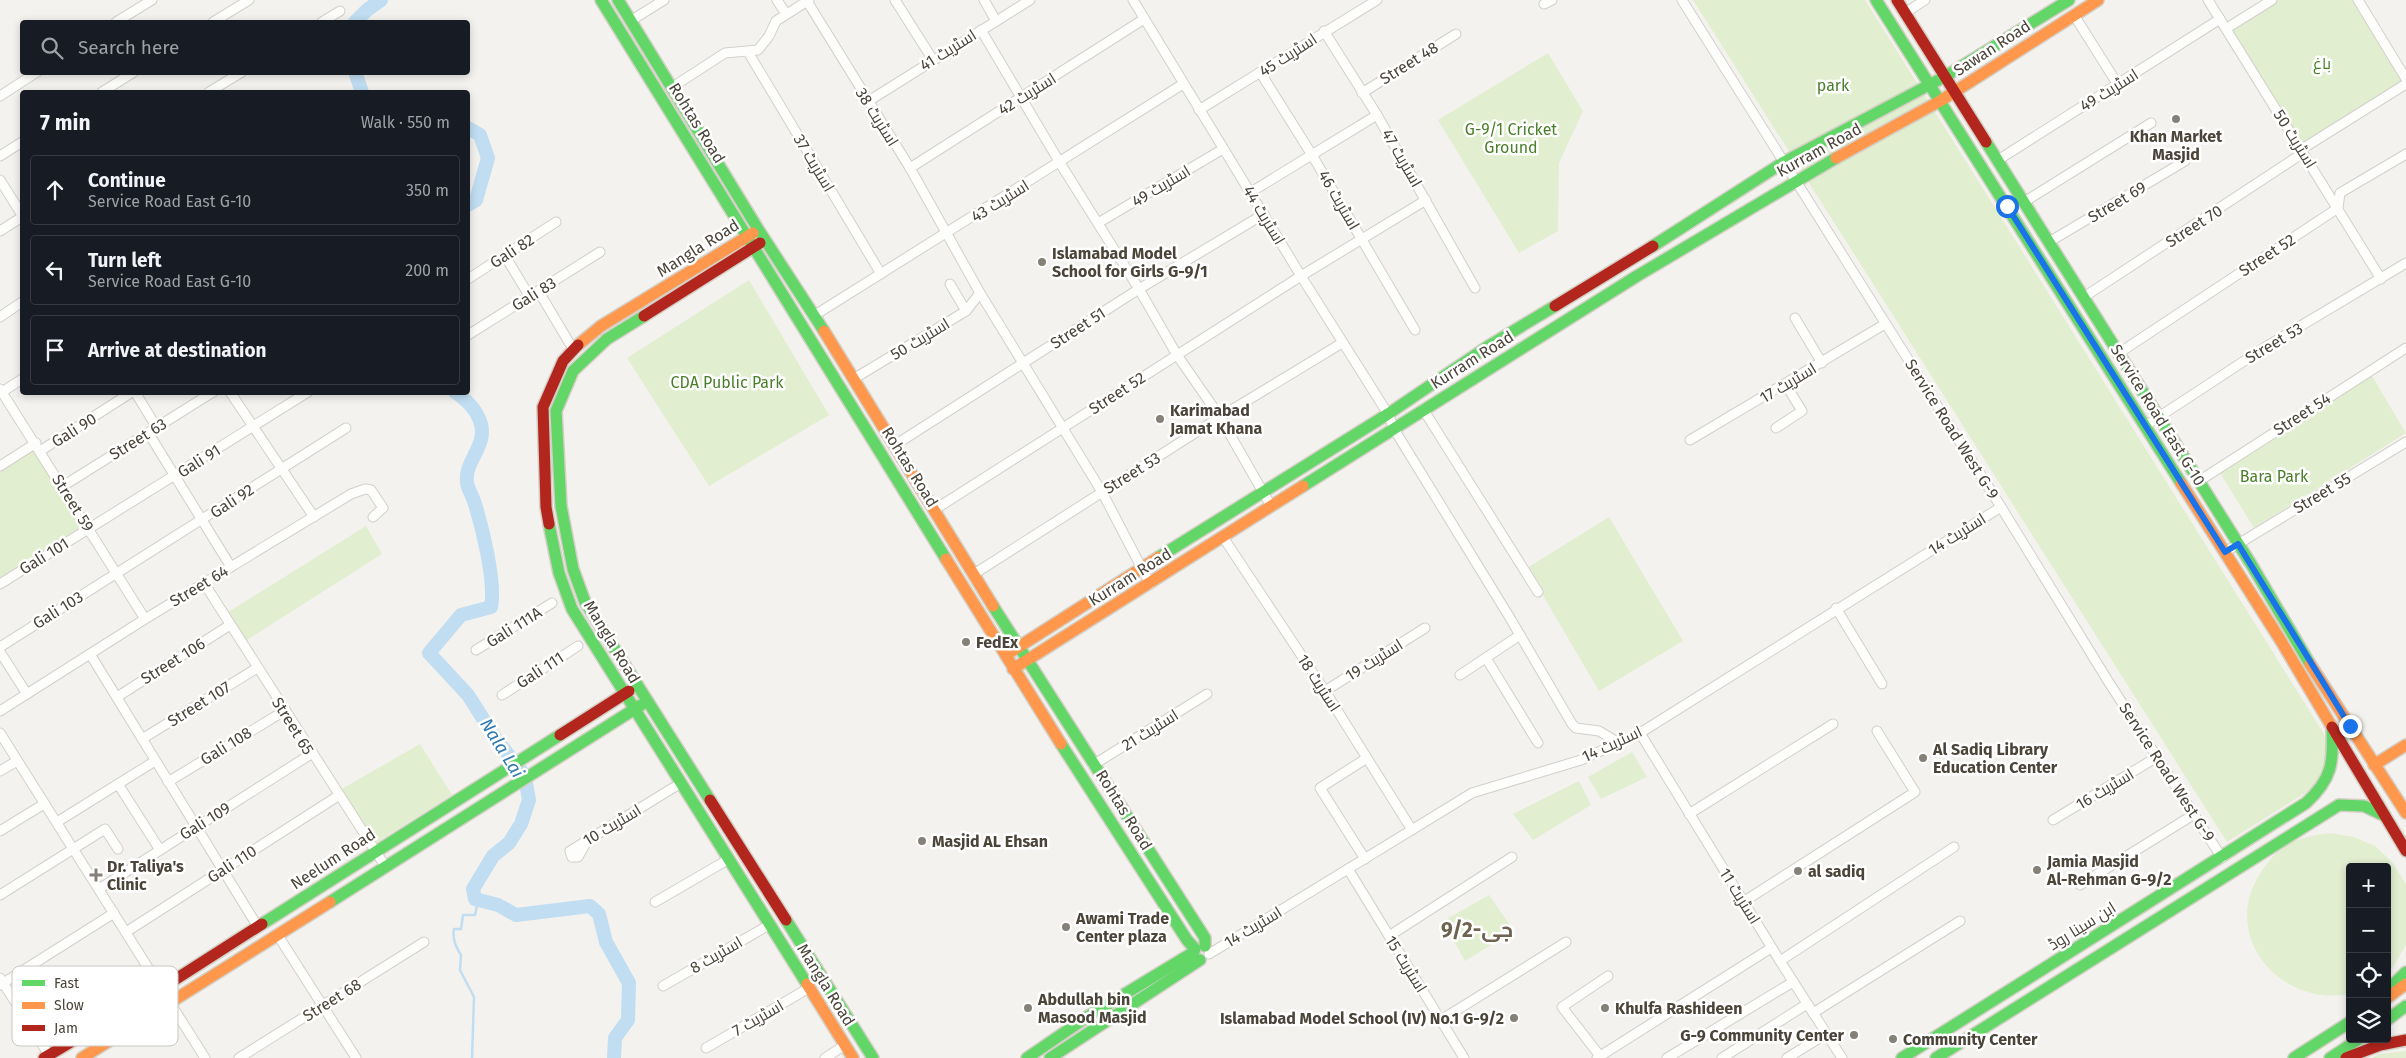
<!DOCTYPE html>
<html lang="en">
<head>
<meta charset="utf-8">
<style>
  body { margin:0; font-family:"Fira Sans",Cairo,sans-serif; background:#20242c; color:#f1f3f6 }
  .controls { position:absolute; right:15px; bottom:15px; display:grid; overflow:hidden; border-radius:5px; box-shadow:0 2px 8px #0003 }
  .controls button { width:45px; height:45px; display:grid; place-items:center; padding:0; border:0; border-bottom:1px solid #363941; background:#171b24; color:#f1f3f6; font:25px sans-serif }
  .stop { position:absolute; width:15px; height:15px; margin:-11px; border:4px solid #1a73e8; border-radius:50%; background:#fff }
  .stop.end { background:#1a73e8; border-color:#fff; box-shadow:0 1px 5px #0008 }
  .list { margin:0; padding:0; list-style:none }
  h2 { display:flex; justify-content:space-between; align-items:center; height:65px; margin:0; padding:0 20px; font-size:21px }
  h2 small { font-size:16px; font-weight:400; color:#9ea1a6 }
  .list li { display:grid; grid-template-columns:32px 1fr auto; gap:15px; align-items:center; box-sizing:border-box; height:70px; margin:0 10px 10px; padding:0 10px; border:1px solid #363941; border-radius:5px }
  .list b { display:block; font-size:19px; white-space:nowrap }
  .list p { margin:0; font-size:16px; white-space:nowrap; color:#9ea1a6 }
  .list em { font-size:16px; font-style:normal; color:#9ea1a6 }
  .icon { flex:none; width:28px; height:28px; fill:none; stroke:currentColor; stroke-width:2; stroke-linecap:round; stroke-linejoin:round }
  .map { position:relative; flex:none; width:2406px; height:1058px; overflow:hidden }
  .search { position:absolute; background:#171b24; box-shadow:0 2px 8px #0003; left:20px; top:20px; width:450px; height:55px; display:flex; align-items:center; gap:12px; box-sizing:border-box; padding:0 18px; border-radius:5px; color:#9ea1a6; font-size:19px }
  .panel { position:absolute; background:#171b24; box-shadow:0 2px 8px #0003; left:20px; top:90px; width:450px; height:305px; border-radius:5px }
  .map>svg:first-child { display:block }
  .green { fill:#e1eecf }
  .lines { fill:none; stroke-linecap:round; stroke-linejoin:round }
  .stream { stroke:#c0ddf1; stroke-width:2.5 }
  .river { stroke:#c0ddf1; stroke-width:14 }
  .street-casing { stroke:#d2d0cb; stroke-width:11 }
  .fast-casing { stroke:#d3cfc5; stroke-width:14 }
  .slow-casing { stroke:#d3cfc5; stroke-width:14 }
  .jam-casing { stroke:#d3cfc5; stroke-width:14 }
  .street { stroke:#fdfdfc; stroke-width:9 }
  .fast { stroke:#63d668; stroke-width:11 }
  .slow { stroke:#ff974d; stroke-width:11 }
  .jam { stroke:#b3261e; stroke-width:11 }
  .route { stroke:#1a73e8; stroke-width:6 }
  .poi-dot { fill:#868178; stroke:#fff; stroke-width:2 }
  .labels { text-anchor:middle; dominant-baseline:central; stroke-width:5; stroke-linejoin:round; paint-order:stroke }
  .street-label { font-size:16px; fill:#4b4439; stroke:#fff }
  .park-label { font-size:16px; fill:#4a7f2a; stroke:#fff }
  .poi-label { font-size:16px; font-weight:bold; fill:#4b4439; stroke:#fff; text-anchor:start }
  .water-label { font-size:18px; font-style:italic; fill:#2e7ab2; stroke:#fff }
  .district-label { font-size:21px; font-weight:bold; fill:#6e6250; stroke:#fff }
  .key { fill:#fff; stroke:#c9c7c4; stroke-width:1 }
  .key-label { font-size:14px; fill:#4b4439 }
</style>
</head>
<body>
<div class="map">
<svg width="2406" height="1058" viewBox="0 0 2406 1058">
  <rect width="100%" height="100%" fill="#f4f2ee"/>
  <g class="green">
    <path d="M1693,0h172l464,742 -3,24 -13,22 -86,54z"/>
    <path d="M2277,0h77l50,82 -101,63 -71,-116z"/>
    <path d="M1548,53l35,58 -24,52 -1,68 -39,22 -81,-133z"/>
    <path d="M749,280l80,135 -120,71 -82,-128z"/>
    <path d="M2372,376l34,57 -152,95 -35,-57z"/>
    <path d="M34,450l49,76 -83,54v-108z"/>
    <path d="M1609,517l74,124 -84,50 -72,-123z"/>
    <path d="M366,526l16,28 -138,88 -19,-28z"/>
    <path d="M420,744l32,51 -77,48 -35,-53z"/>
    <path d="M1632,752l15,25 -46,22 -13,-22z"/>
    <path d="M1579,781l12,24 -58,35 -20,-26z"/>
    <path d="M2331,833l23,4 21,9 17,16 14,22v61l-13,22 -6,6v-106h-37v127c-71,13 -131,-59 -89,-122 7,-10 15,-21 26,-27 14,-8 29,-10 44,-12z"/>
    <path d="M1489,895l25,36 -49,30 -22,-40z"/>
    <path d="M2406,1051v7h-34l7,-4z"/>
  </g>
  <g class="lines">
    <path class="stream" d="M472,1058l2,-61 -14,-27 1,-15c-5,-8 -9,-16 -7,-26h7l2,-14h12l3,-15"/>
    <g class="river">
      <path d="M355,22l12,-12 14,-10"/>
      <path d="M355,72l7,20"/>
      <path d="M468,128l12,7 8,23 -12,42 -8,5"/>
      <path d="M455,392c12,8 22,18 26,32 6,23 -17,37 -14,59 1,6 5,12 7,18 8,25 22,81 17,106l-30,8 -32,38 39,42 28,44 26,33 4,11 3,17 -8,24 -12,19 -16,13 -20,33 2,10 23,6 18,10 74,-9 9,8 7,28 23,41 -1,37 -13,18 -1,20"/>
    </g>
    <defs>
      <g id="street">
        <path d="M777,0l9,14"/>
        <path d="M895,0l38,60"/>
        <path d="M984,0l12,21"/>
        <path d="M1133,0l168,276 87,138 6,15 116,189 62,106 4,4 23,3 20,12"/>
        <path d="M1682,0l319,507 107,174 114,177"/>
        <path d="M2208,0l173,279"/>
        <path d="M2358,0l48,79"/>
        <path d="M807,1l103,167 70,125 122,199 48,92"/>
        <path d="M1544,4l8,-4"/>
        <path d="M1905,13l20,-13"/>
        <path d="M2074,15l44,70"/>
        <path d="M632,20l32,-20"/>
        <path d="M116,22l36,-22"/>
        <path d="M213,22l36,-22"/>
        <path d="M322,22l18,-11"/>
        <path d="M2227,28l45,-28"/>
        <path d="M981,30l79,133 79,126 38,66 43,62 51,89"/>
        <path d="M1324,31l53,84 98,173"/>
        <path d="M748,52l133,222"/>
        <path d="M1260,72l52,83 103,175"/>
        <path d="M671,88l54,-35 33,-3 11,-14 7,-15 33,-21"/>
        <path d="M102,92l32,-20"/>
        <path d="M209,92l33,-20"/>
        <path d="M1362,93l94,-59"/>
        <path d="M0,96l37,-24"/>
        <path d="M867,102l163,-102"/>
        <path d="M1199,110l178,-110"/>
        <path d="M2302,149l104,-65"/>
        <path d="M0,156l22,-14"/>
        <path d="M1998,160l222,-141"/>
        <path d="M910,168l234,-149"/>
        <path d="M0,180l22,35"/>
        <path d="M1251,192l126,-77"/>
        <path d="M2024,202l127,-79"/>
        <path d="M1098,223l125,-74"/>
        <path d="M0,231l22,-14"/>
        <path d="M2049,242l136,-81"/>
        <path d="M505,256l25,41"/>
        <path d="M468,279l88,-57"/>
        <path d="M950,284l16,27"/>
        <path d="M539,292l34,57"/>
        <path d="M2084,297l219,-144"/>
        <path d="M815,315l368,-231"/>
        <path d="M0,317l22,-15"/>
        <path d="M1795,318l27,45"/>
        <path d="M468,335l132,-83"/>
        <path d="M2119,353l219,-145 2,-15 66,-39"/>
        <path d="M855,378l111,-67 14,-18"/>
        <path d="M0,389l145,230"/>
        <path d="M2,392l20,-13"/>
        <path d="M135,392l22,36"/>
        <path d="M230,392l84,125"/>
        <path d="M1423,409l115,183"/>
        <path d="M2145,426l122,-80 139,-83"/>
        <path d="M1776,428l26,-17 -16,-26"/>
        <path d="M149,434l82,133"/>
        <path d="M1690,440l195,-116"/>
        <path d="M895,445l244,-156 125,-75"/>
        <path d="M40,451l92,-59"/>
        <path d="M0,466l36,-23"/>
        <path d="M2199,481l207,-133"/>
        <path d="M63,486l150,-94"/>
        <path d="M934,510l367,-234 125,-76"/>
        <path d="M1223,537l102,154 87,139"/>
        <path d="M2225,552l181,-110"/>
        <path d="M974,574l246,-157 122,-74"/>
        <path d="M204,583l181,283"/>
        <path d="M0,584l308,-192"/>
        <path d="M1836,608l46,76"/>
        <path d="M0,647l346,-219"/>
        <path d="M476,650l76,-47"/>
        <path d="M0,652l27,42"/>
        <path d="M90,654l168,273"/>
        <path d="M1486,658l52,85"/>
        <path d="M1460,675l60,-40"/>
        <path d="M1325,691l100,-63"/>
        <path d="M502,695l76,-49"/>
        <path d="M117,697l113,-72"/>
        <path d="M0,711l145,-92 206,-125 14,-5 6,1 12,18 -10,9"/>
        <path d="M0,733l205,325"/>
        <path d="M1640,733l140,228 62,97"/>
        <path d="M142,739l115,-71"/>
        <path d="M1093,765l114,-71"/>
        <path d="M0,771l17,-10"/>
        <path d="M168,782l116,-71"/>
        <path d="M118,784l42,66"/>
        <path d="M1689,814l144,-90"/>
        <path d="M2053,820l104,-63"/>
        <path d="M57,822l98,-61"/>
        <path d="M0,831l44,-27"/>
        <path d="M587,841l-9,16h-6l-2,-6 111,-68"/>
        <path d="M1365,859l-45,-71 47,-30"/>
        <path d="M1348,869l116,189"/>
        <path d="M2080,885l113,-70"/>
        <path d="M99,889l212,-135"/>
        <path d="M0,895l105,-66 13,20"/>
        <path d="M655,902l74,-43"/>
        <path d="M1743,902l172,-110 -38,-61"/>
        <path d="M126,932l212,-136"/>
        <path d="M277,934l79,124"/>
        <path d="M1389,936l123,-79"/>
        <path d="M1209,954l263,-161 109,-33 59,-27 361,-226"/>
        <path d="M1780,961l174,-114"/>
        <path d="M0,978l49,77"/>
        <path d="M0,985l114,-72"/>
        <path d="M663,986l106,-61"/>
        <path d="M1813,1013l147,-92"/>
        <path d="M1441,1020l125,-78"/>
        <path d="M706,1048l103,-60"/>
        <path d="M1600,1056l-38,-49 46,-31"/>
        <path d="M239,1058l185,-116"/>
        <path d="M825,1058l20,-13"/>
        <path d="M1597,1058l174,-110"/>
        <path d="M1667,1058l126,-76"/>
        <path d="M1722,1058l85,-54"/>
        <path d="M1787,1058l39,-24"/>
      </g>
      <g id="fast">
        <path d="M601,0l345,559"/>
        <path d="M618,0l140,229 66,102"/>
        <path d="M1876,0l305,483"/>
        <path d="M1986,142l265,422 59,100"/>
        <path d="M1653,246l131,-84 162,-86 123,-76"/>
        <path d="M644,316l-37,23 -34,32 -17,40 5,95 12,63 12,33 125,198"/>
        <path d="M1303,486l334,-210 199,-118"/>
        <path d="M549,524l10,49 13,36 235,375"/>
        <path d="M1159,557l229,-143 99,-67 68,-41"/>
        <path d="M993,606l212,332v8"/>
        <path d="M1061,744l126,196 8,9"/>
        <path d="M330,902l311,-197"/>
        <path d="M786,920l87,138"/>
        <path d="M262,924l298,-189"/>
        <path d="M2387,991l19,-19"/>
        <path d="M2387,1020l19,-14"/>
        <path d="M1027,1058l60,-41 107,-65"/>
        <path d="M1050,1058l150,-98"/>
        <path d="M1902,1058l404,-255c27,-25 27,-40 26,-75"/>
        <path d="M1936,1058l403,-253 25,1 21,10"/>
        <path d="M2294,1058l56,-36"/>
        <path d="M2330,1058l29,-19"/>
      </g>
      <g id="slow">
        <path d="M1836,158l104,-57 158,-101"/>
        <path d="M824,331l169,275"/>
        <path d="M578,345l23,-19 152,-93"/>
        <path d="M2181,483l100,158 51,86"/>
        <path d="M946,559l115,185"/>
        <path d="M1006,655l153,-98"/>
        <path d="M2310,664l96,149"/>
        <path d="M1013,669l290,-183"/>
        <path d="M2374,765l32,-20"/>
        <path d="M807,984l46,74"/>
        <path d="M2387,998l19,-14"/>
        <path d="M82,1058l248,-156"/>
      </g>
      <g id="jam">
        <path d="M1897,0l89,142"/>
        <path d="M1555,306l98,-60"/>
        <path d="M644,316l116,-73"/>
        <path d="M549,524l-3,-17 -3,-100 20,-46 15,-16"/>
        <path d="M2332,727l74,124"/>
        <path d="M560,735l69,-44"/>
        <path d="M710,800l76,120"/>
        <path d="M44,1058l118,-70 100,-64"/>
        <path d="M2346,1058l34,-13 26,-5"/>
      </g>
    </defs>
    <use href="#street" class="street-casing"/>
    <use href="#fast" class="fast-casing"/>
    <use href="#slow" class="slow-casing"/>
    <use href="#jam" class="jam-casing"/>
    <use href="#street" class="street"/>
    <use href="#fast" class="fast"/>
    <use href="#slow" class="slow"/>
    <use href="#jam" class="jam"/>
  </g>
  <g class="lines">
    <path class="route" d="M2007,206l218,346 13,-8 112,182"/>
  </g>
  <g class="poi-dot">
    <circle cx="2176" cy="119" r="5"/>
    <circle cx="1042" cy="262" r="5"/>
    <circle cx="1160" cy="419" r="5"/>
    <circle cx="966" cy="642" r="5"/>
    <circle cx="1923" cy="758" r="5"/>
    <circle cx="922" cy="841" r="5"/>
    <circle cx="2037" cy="870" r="5"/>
    <circle cx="1798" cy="871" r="5"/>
    <path d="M93.5 867.5h5v5h5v5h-5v5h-5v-5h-5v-5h5z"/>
    <circle cx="1066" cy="927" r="5"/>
    <circle cx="1028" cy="1008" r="5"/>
    <circle cx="1605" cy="1008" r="5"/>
    <circle cx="1514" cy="1018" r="5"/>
    <circle cx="1854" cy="1035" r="5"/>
    <circle cx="1893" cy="1039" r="5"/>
  </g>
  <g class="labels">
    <g class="street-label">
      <text transform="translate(1992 48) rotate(-33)">Sawan Road</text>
      <text transform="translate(948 50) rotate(-32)">اسٹریٹ 41</text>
      <text transform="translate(1288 55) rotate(-33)">اسٹریٹ 45</text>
      <text transform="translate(1409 63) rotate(-32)">Street 48</text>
      <text transform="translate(2109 90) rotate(-32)">اسٹریٹ 49</text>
      <text transform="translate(1027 94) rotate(-32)">اسٹریٹ 42</text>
      <text transform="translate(877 117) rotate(58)">اسٹریٹ 38</text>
      <text transform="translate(697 123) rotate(58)">Rohtas Road</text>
      <text transform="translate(2295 139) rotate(58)">اسٹریٹ 50</text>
      <text transform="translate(1819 150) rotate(-29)">Kurram Road</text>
      <text transform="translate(1402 158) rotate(60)">اسٹریٹ 47</text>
      <text transform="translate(814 163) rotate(59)">اسٹریٹ 37</text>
      <text transform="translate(1161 186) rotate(-31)">اسٹریٹ 49</text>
      <text transform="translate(1339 200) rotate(60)">اسٹریٹ 46</text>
      <text transform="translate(1000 201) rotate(-32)">اسٹریٹ 43</text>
      <text transform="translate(2117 202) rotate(-31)">Street 69</text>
      <text transform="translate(1264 215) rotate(59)">اسٹریٹ 44</text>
      <text transform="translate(2194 226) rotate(-33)">Street 70</text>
      <text transform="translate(698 248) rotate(-32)">Mangla Road</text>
      <text transform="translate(512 251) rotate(-33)">Gali 82</text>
      <text transform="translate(2267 255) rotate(-33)">Street 52</text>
      <text transform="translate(534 294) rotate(-32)">Gali 83</text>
      <text transform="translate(1078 328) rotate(-33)">Street 51</text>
      <text transform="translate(920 339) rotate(-31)">اسٹریٹ 50</text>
      <text transform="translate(2274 343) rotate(-31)">Street 53</text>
      <text transform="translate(1472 360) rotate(-32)">Kurram Road</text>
      <text transform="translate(1788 383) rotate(-31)">اسٹریٹ 17</text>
      <text transform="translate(1117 393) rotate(-33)">Street 52</text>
      <text transform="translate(2302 414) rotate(-33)">Street 54</text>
      <text transform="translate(2158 415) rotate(58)">Service Road East G-10</text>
      <text transform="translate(1952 429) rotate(58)">Service Road West G-9</text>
      <text transform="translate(74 430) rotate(-32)">Gali 90</text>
      <text transform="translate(138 439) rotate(-32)">Street 63</text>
      <text transform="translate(199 461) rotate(-32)">Gali 91</text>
      <text transform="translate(910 467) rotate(58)">Rohtas Road</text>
      <text transform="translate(1132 473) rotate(-32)">Street 53</text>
      <text transform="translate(2322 493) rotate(-31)">Street 55</text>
      <text transform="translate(232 501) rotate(-33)">Gali 92</text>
      <text transform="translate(73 503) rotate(58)">Street 59</text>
      <text transform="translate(1957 534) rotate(-32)">اسٹریٹ 14</text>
      <text transform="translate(44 556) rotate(-32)">Gali 101</text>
      <text transform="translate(1130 577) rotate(-32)">Kurram Road</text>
      <text transform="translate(199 586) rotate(-31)">Street 64</text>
      <text transform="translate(58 610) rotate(-32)">Gali 103</text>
      <text transform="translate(514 627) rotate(-32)">Gali 111A</text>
      <text transform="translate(612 642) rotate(59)">Mangla Road</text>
      <text transform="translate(1374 660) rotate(-32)">اسٹریٹ 19</text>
      <text transform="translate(173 661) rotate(-32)">Street 106</text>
      <text transform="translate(540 670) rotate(-33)">Gali 111</text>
      <text transform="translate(1319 683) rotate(57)">اسٹریٹ 18</text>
      <text transform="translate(199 704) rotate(-32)">Street 107</text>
      <text transform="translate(293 726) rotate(58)">Street 65</text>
      <text transform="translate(1150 730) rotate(-32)">اسٹریٹ 21</text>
      <text transform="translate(1612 744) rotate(-25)">اسٹریٹ 14</text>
      <text transform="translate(226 746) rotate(-32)">Gali 108</text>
      <text transform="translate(2167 772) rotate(57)">Service Road West G-9</text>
      <text transform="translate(2105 789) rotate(-31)">اسٹریٹ 16</text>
      <text transform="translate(1124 810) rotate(58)">Rohtas Road</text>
      <text transform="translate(205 821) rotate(-32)">Gali 109</text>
      <text transform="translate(612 825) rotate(-31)">اسٹریٹ 10</text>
      <text transform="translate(333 859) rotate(-33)">Neelum Road</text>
      <text transform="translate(232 864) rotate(-33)">Gali 110</text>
      <text transform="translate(1740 896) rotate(58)">اسٹریٹ 11</text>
      <text transform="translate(2082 926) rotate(-32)">ابن سینا روڈ</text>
      <text transform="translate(1253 927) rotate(-31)">اسٹریٹ 14</text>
      <text transform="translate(716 955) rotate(-30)">اسٹریٹ 8</text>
      <text transform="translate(1406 964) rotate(58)">اسٹریٹ 15</text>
      <text transform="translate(826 985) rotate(58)">Mangla Road</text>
      <text transform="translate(332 1000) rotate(-32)">Street 68</text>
      <text transform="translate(758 1018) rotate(-30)">اسٹریٹ 7</text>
    </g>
    <g class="park-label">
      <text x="2322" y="63">باغ</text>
      <text x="1833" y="85">park</text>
      <text x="1511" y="129">G-9/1 Cricket<tspan x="1511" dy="18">Ground</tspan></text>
      <text x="727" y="382">CDA Public Park</text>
      <text x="2274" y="476">Bara Park</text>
    </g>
    <g class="poi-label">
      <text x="2176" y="136" text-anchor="middle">Khan Market<tspan x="2176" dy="18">Masjid</tspan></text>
      <text x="1052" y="253">Islamabad Model<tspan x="1052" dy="18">School for Girls G-9/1</tspan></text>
      <text x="1170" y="410">Karimabad<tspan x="1170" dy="18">Jamat Khana</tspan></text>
      <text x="976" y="642">FedEx</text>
      <text x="1933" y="749">Al Sadiq Library<tspan x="1933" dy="18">Education Center</tspan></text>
      <text x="932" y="841">Masjid AL Ehsan</text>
      <text x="2047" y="861">Jamia Masjid<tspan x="2047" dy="18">Al-Rehman G-9/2</tspan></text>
      <text x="107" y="866">Dr. Taliya's<tspan x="107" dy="18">Clinic</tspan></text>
      <text x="1808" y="871">al sadiq</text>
      <text x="1076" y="918">Awami Trade<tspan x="1076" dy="18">Center plaza</tspan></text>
      <text x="1038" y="999">Abdullah bin<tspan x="1038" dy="18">Masood Masjid</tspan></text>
      <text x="1615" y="1008">Khulfa Rashideen</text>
      <text x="1504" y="1018" text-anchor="end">Islamabad Model School (IV) No.1 G-9/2</text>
      <text x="1844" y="1035" text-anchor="end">G-9 Community Center</text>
      <text x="1903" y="1039">Community Center</text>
    </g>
    <g class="water-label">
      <text transform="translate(502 748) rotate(58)">Nala Lai</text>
    </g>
    <g class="district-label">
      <text x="1477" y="930">جی-9/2</text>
    </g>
  </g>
  <rect x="12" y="966" width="166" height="80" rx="8" class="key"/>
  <rect x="22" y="980" width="23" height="6" fill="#63d668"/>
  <rect x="22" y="1002" width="23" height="7" fill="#ff974d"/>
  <rect x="22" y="1025" width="23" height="6" fill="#b3261e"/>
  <g class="key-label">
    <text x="54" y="988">Fast</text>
    <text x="54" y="1010">Slow</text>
    <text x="54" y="1033">Jam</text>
  </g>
</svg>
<div class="controls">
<button>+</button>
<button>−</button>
<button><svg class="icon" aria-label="locate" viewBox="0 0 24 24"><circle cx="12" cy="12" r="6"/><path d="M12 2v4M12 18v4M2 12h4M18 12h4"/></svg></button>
<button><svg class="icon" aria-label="layers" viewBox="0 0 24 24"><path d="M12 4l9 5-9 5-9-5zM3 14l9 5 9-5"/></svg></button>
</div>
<div class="stop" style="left:2007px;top:206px"></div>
<div class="stop end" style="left:2350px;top:726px"></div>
<div class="search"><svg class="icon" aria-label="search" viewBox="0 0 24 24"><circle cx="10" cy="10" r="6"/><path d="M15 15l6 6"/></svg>Search here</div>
<section class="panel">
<h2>7 min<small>Walk · 550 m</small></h2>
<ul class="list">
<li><svg class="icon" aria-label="ahead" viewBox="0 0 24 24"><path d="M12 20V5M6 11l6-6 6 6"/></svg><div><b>Continue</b><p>Service Road East G-10</p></div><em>350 m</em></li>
<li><svg class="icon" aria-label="left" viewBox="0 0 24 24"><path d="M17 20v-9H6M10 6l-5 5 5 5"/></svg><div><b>Turn left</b><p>Service Road East G-10</p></div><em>200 m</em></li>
<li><svg class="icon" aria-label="arrive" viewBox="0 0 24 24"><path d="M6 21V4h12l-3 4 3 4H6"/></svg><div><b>Arrive at destination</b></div></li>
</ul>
</section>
</div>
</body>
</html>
